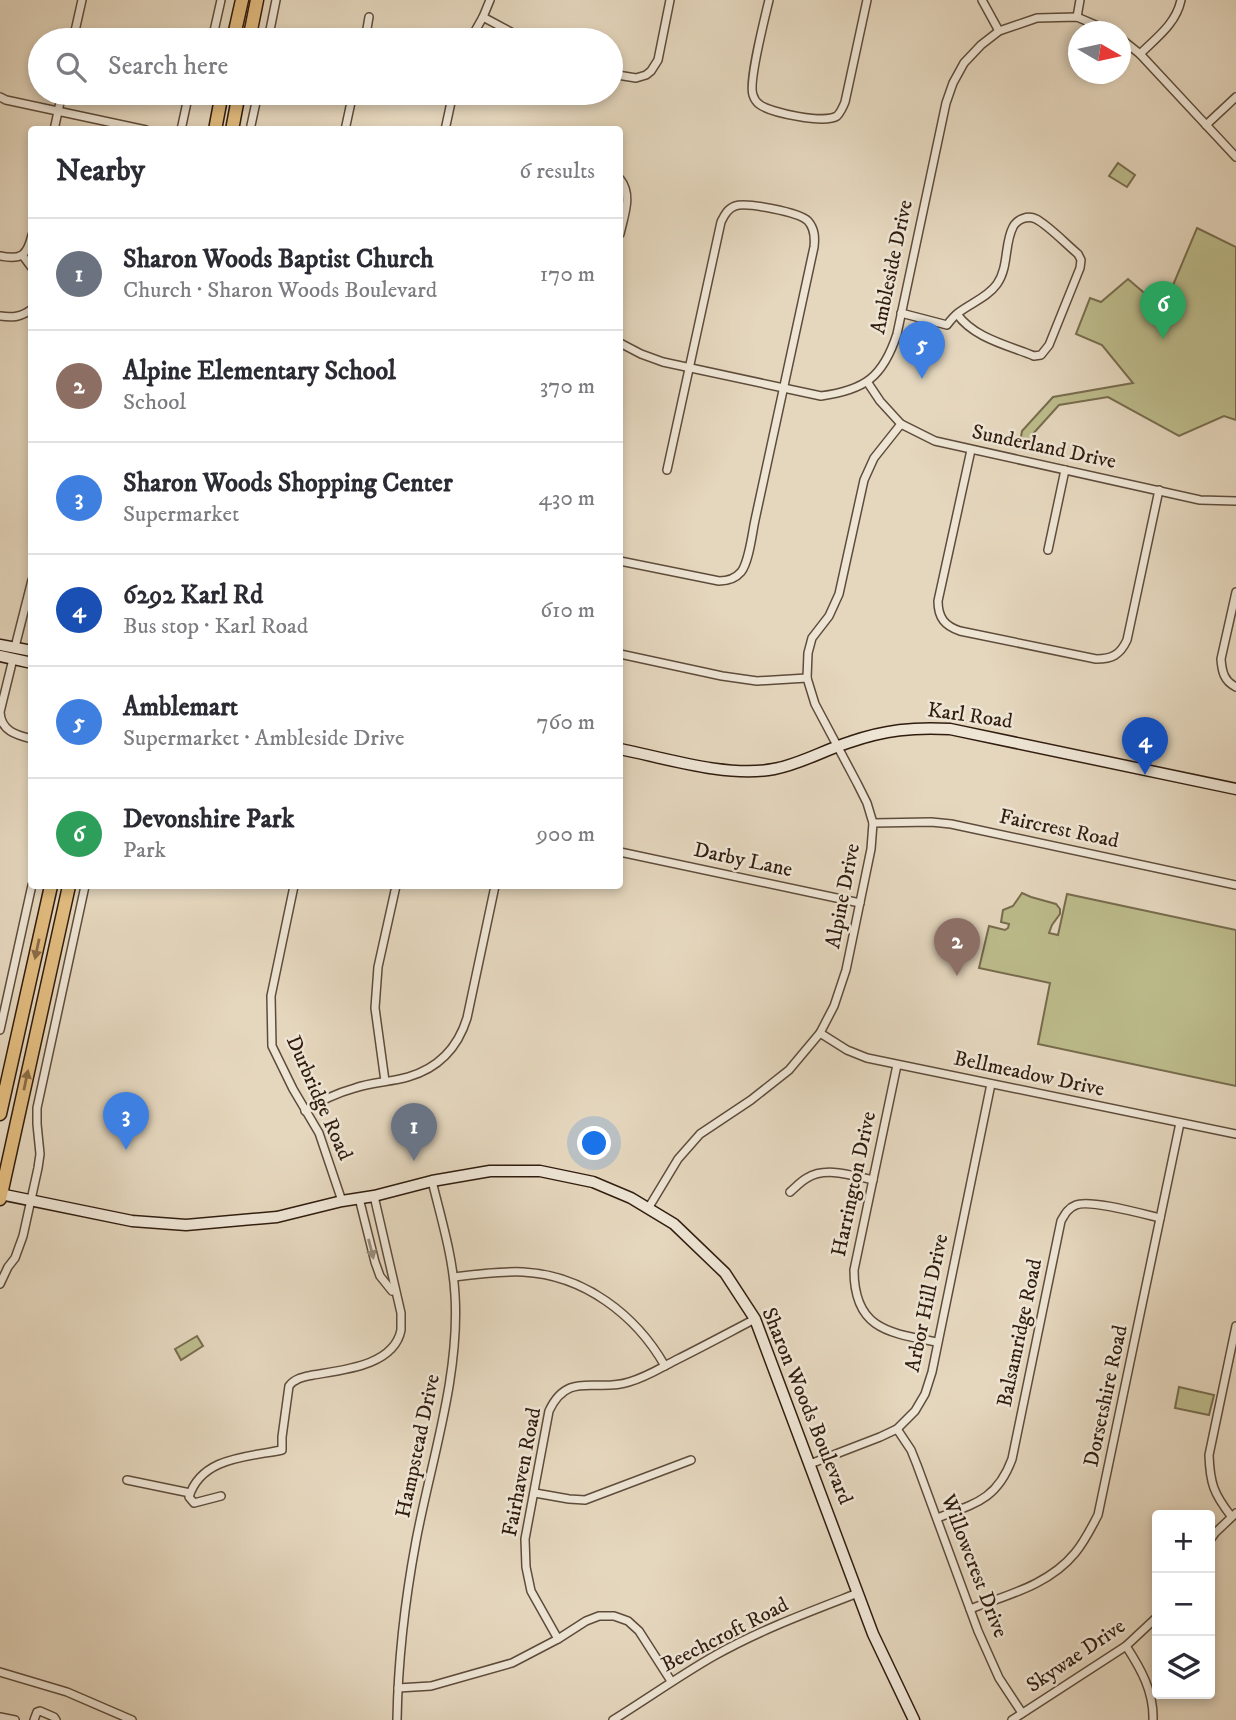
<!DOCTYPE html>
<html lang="en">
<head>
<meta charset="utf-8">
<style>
  body { margin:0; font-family:"IM FELL DW Pica",serif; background:#f7f7f7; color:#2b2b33 }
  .controls { position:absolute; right:21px; bottom:21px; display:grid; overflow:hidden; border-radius:7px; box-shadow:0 4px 10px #0003 }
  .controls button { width:63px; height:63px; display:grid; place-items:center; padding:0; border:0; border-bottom:2px solid #e1e1e2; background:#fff; color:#2b2b33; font:35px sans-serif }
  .compass { position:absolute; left:1068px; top:21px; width:63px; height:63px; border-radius:50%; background:#fff; box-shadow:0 4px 10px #0003; rotate:99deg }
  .you { position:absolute; left:595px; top:1144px; width:24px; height:24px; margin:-18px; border:5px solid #fff; border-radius:50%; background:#1a73e8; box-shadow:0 0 0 10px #1a73e833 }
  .badge { display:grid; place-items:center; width:46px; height:46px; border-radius:50%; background:#8f2418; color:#fff; font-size:23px; font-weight:700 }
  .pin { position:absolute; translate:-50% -58px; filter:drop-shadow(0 2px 4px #0008) }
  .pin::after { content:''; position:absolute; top:37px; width:24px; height:21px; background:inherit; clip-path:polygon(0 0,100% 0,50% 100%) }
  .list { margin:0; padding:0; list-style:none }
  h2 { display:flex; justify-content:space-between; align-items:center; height:91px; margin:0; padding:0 28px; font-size:30px }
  h2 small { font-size:23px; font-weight:400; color:#7c7c81 }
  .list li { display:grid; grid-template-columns:46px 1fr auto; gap:21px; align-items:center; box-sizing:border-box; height:112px; padding:0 28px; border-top:2px solid #e1e1e2 }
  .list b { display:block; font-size:26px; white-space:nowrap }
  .list p { margin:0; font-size:23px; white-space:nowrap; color:#7c7c81 }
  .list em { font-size:23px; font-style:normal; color:#7c7c81 }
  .icon { flex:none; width:38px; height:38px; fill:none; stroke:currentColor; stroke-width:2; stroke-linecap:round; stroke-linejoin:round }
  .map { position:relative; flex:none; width:1236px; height:1720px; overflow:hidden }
  .search { position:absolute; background:#fff; box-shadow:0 4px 10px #0003; left:28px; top:28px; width:595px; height:77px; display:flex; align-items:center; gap:18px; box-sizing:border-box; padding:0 24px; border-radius:38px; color:#7c7c81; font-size:26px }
  .panel { position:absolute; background:#fff; box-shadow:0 4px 10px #0003; left:28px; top:126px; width:595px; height:763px; border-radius:7px }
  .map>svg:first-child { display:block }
  .green { fill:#bdbc8c; stroke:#776c4e; stroke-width:2 }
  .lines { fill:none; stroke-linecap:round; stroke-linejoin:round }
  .street-casing { stroke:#5e4c3b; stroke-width:10 }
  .secondary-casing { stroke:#311d0f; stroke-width:13 }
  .primary-casing { stroke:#311d0f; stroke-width:15 }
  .street { stroke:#eee5d5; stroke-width:7 }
  .secondary { stroke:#eee5d5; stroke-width:10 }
  .primary { stroke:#e2bc7f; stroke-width:12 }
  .oneway { fill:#8a6c47 }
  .oneway2 { fill:#998b7c }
  .labels { text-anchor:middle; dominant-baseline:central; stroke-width:5; stroke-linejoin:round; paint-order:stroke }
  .street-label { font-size:21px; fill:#311d0f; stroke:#eee5d5 }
</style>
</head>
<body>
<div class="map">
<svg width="1236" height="1720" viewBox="0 0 1236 1720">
  <rect width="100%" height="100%" fill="#e5d7be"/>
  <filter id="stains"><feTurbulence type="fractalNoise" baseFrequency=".00286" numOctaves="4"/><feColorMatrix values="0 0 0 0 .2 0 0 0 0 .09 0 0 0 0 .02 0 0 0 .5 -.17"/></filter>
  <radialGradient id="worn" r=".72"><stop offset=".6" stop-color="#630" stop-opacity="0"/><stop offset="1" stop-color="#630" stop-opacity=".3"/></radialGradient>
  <g class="green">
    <path d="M1118,163l17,12 -8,12 -18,-11z"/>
    <path d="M1197,228l39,19v173l-12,-4 -45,20 -71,-39 -49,8 -28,31 -2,14 -10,-2 3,-17 31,-34 80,-14 -31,-38 -26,-11 14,-36 11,4 27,-23 35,30z"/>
    <path d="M1022,893l9,4 25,7 4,5v5l-8,11 -3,8 9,2 9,-41 169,36v156l-198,-42 12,-61 -71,-15 10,-42 16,4 3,-2 1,-4 -8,-2 2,-12 10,-4z"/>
    <path d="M197,1336l6,10 -22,14 -6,-11z"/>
    <path d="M1179,1387l35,8 -5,20 -34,-7z"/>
  </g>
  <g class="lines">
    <defs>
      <g id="street">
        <path d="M769,0c-4,17 -21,83 -16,95 1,3 3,7 6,9 11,9 66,20 78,12 4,-4 6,-9 8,-14l22,-102"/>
        <path d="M982,0l17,31"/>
        <path d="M483,17l43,23"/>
        <path d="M1077,17l3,-17"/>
        <path d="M1120,38l20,16 96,103"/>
        <path d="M73,40l9,-40"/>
        <path d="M212,40l9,-40"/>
        <path d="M268,40l8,-40"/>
        <path d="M365,40l4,-23"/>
        <path d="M470,40l13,-23 7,-17"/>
        <path d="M1140,54c16,-16 36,-30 41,-54"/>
        <path d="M611,74l25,4 10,-3 5,-4 7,-11 12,-60"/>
        <path d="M0,97l6,3 140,30"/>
        <path d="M1206,125l30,-28"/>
        <path d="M54,130l8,-37"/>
        <path d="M181,130l8,-37"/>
        <path d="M250,130l8,-37"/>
        <path d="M345,130l8,-37"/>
        <path d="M445,130l8,-37"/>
        <path d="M620,179c13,16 4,36 0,55"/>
        <path d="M0,256c21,4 27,0 32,-21"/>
        <path d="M23,256l9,12"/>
        <path d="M901,313l46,12c3,-4 7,-9 11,-12 13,-10 30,-16 39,-29 12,-17 7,-40 16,-57 4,-8 15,-12 23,-8 12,6 30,25 42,35l3,6 -1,8 -31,77 -8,10 -7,1c-27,-11 -60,-18 -77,-42"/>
        <path d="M0,316c13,2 21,1 32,-7"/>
        <path d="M620,343l21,11 22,8 158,34c44,-6 62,-19 76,-62l49,-231 7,-20 11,-20 17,-18 18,-14 38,-13 40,-1 35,15"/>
        <path d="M868,383l12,18 21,23 34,17 265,59 36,1"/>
        <path d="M971,450l-33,151c0,17 7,25 22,30l136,28c16,0 24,-4 31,-19l32,-150"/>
        <path d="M1048,550l17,-80"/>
        <path d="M620,561l99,20c8,0 16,-2 22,-9 8,-10 11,-38 14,-52l59,-273c1,-9 1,-18 -6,-26 -9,-9 -62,-19 -73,-15 -8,3 -11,10 -14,16l-54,248"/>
        <path d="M1236,592l-15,67c1,13 3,22 15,28"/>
        <path d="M15,647l17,-67"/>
        <path d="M620,654l102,22 35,5 50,-3"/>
        <path d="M13,659l-13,53c1,19 16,23 32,27"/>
        <path d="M873,823l58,-1 20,2 285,61"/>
        <path d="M620,852l240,51"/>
        <path d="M294,886l-23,110 1,50 21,43 26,44 23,68"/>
        <path d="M0,1030l32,-145"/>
        <path d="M820,1033l27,17 20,8 369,76"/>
        <path d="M897,1065l-43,205c0,60 36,63 83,72"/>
        <path d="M385,1081l-10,-73 3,-41 18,-81"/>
        <path d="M305,1111c15,-10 32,-18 50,-23 17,-6 36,-6 53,-11 31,-9 50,-30 59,-59l28,-132"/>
        <path d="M790,1192c5,-4 11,-11 17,-14 19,-12 46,-2 66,2"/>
        <path d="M359,1198l16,64 5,14 12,15"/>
        <path d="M649,1207l29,-48 22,-25 51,-34 38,-30 31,-37 14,-27 12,-36 25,-121 2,-26 -6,-20 -10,-20 -42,-79 -8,-26 1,-25 4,-15 17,-22 10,-22 25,-114 10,-22 27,-34"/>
        <path d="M454,1277c23,-3 46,-6 69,-5 61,3 113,43 142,94"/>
        <path d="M0,1284l8,-17 7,-9 8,-22 15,-68 2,-14 -3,-30v-16l48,-222"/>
        <path d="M897,1429l14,21 6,15 61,166 21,47 23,35"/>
        <path d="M810,1464l70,-27 17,-8 18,-18 10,-17 7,-22 59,-288"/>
        <path d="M127,1480l63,13"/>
        <path d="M535,1493l34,6 16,1 106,-40"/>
        <path d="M221,1496l-27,7 -5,-6c12,-40 59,-40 93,-47v-13l7,-51c6,-8 15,-9 24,-11 29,-5 81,-9 88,-45 0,-5 0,-12 0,-17l-27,-117"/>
        <path d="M1231,1516c-17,-22 -21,-32 -22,-61l27,-129"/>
        <path d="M937,1518c37,-14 60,-18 75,-59l49,-238c4,-7 7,-13 15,-16 14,-6 67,9 84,13"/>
        <path d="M1210,1540l5,-7 21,-20"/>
        <path d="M970,1609c37,-14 79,-24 105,-56 10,-12 16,-25 23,-38l82,-392"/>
        <path d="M558,1639l-27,-48 -5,-24 -1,-28 24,-128c19,-41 47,-18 80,-29 18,-5 33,-15 49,-23 26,-13 52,-27 77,-40"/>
        <path d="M1126,1646c15,23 28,46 27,74"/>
        <path d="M0,1672l67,20 65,28"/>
        <path d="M398,1688l33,-2 81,-23 46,-24 28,-18 13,-5h15l14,5 11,10 32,50"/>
        <path d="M0,1717l15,3"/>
        <path d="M34,1720l3,-8 3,-1 14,6 2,3"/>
        <path d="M397,1720c1,-60 8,-120 19,-179 15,-80 44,-165 39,-246 -2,-38 -14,-77 -23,-114"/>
        <path d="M613,1720c34,-21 66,-44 101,-64 46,-26 95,-44 144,-63"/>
        <path d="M1012,1720l114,-74 31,-29"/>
      </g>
      <g id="secondary">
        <path d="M0,645l32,6"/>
        <path d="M0,656l32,7"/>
        <path d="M620,749c45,9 107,29 154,20 27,-5 50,-19 76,-27 35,-12 63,-15 100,-13l286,60"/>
        <path d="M0,1194l132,27 54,4 91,-8 65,-16 32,-5 58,-15 58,-10h50l53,11 38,16 43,26 51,49 30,46 118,315 41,86"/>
      </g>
      <g id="primary">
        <path d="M233,40l9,-40"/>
        <path d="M249,40l8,-40"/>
        <path d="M215,130l7,-37"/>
        <path d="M232,130l7,-37"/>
        <path d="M0,1114l51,-228"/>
        <path d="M0,1199l69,-313"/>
      </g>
    </defs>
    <use href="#street" class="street-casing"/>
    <use href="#secondary" class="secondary-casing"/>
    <use href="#primary" class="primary-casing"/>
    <use href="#street" class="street"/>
    <use href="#secondary" class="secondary"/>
    <use href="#primary" class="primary"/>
  </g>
  <defs><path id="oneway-solid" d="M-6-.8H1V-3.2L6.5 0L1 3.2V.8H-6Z" transform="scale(1.75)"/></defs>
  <g class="oneway">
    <use href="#oneway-solid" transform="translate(37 949) rotate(102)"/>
    <use href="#oneway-solid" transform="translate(26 1080) rotate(-78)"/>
  </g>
  <use class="oneway2" href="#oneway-solid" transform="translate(371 1249) rotate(76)"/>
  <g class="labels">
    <g class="street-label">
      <text transform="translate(892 267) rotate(-78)">Ambleside Drive</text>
      <text transform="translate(1044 447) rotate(12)">Sunderland Drive</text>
      <text transform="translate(970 716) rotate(8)">Karl Road</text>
      <text transform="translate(1059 829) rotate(12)">Faircrest Road</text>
      <text transform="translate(743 860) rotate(12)">Darby Lane</text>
      <text transform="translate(843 896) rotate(-79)">Alpine Drive</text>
      <text transform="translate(1029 1074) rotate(12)">Bellmeadow Drive</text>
      <text transform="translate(319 1098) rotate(66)">Durbridge Road</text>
      <text transform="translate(854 1184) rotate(-78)">Harrington Drive</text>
      <text transform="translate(927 1303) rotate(-78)">Arbor Hill Drive</text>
      <text transform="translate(1020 1333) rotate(-78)">Balsamridge Road</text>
      <text transform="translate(1106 1396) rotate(-78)">Dorsetshire Road</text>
      <text transform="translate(807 1406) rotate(68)">Sharon Woods Boulevard</text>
      <text transform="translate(418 1446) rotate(-78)">Hampstead Drive</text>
      <text transform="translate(522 1472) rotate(-79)">Fairhaven Road</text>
      <text transform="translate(974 1566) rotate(69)">Willowcrest Drive</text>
      <text transform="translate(725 1635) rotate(-27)">Beechcroft Road</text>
      <text transform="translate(1076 1656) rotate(-34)">Skywae Drive</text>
    </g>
  </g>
  <rect width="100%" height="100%" filter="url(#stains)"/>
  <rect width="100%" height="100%" fill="url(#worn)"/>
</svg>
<div class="controls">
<button>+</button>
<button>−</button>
<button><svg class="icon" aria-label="layers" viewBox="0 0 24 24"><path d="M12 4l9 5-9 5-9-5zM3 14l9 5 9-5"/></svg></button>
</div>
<svg class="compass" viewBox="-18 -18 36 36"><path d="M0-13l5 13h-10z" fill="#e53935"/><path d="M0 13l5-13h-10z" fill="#7c7c81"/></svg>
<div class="you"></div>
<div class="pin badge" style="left:414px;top:1161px;background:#6b7280">1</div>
<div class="pin badge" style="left:957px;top:976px;background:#8d6e63">2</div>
<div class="pin badge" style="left:126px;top:1150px;background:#3f7fe0">3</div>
<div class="pin badge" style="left:1145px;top:775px;background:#1a4fb4">4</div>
<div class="pin badge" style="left:922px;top:379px;background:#3f7fe0">5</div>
<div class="pin badge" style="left:1163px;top:339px;background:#2e9e5b">6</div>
<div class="search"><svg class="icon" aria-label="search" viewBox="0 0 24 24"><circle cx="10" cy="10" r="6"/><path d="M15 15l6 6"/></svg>Search here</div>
<section class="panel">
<h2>Nearby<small>6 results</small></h2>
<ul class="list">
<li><span class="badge" style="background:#6b7280">1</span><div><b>Sharon Woods Baptist Church</b><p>Church · Sharon Woods Boulevard</p></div><em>170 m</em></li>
<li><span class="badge" style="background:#8d6e63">2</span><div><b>Alpine Elementary School</b><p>School</p></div><em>370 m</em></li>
<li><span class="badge" style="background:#3f7fe0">3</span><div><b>Sharon Woods Shopping Center</b><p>Supermarket</p></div><em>430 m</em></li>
<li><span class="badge" style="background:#1a4fb4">4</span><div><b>6292 Karl Rd</b><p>Bus stop · Karl Road</p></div><em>610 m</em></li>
<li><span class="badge" style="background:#3f7fe0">5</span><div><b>Amblemart</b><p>Supermarket · Ambleside Drive</p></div><em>760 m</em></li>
<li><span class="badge" style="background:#2e9e5b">6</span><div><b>Devonshire Park</b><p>Park</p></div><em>900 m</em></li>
</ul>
</section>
</div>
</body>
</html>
